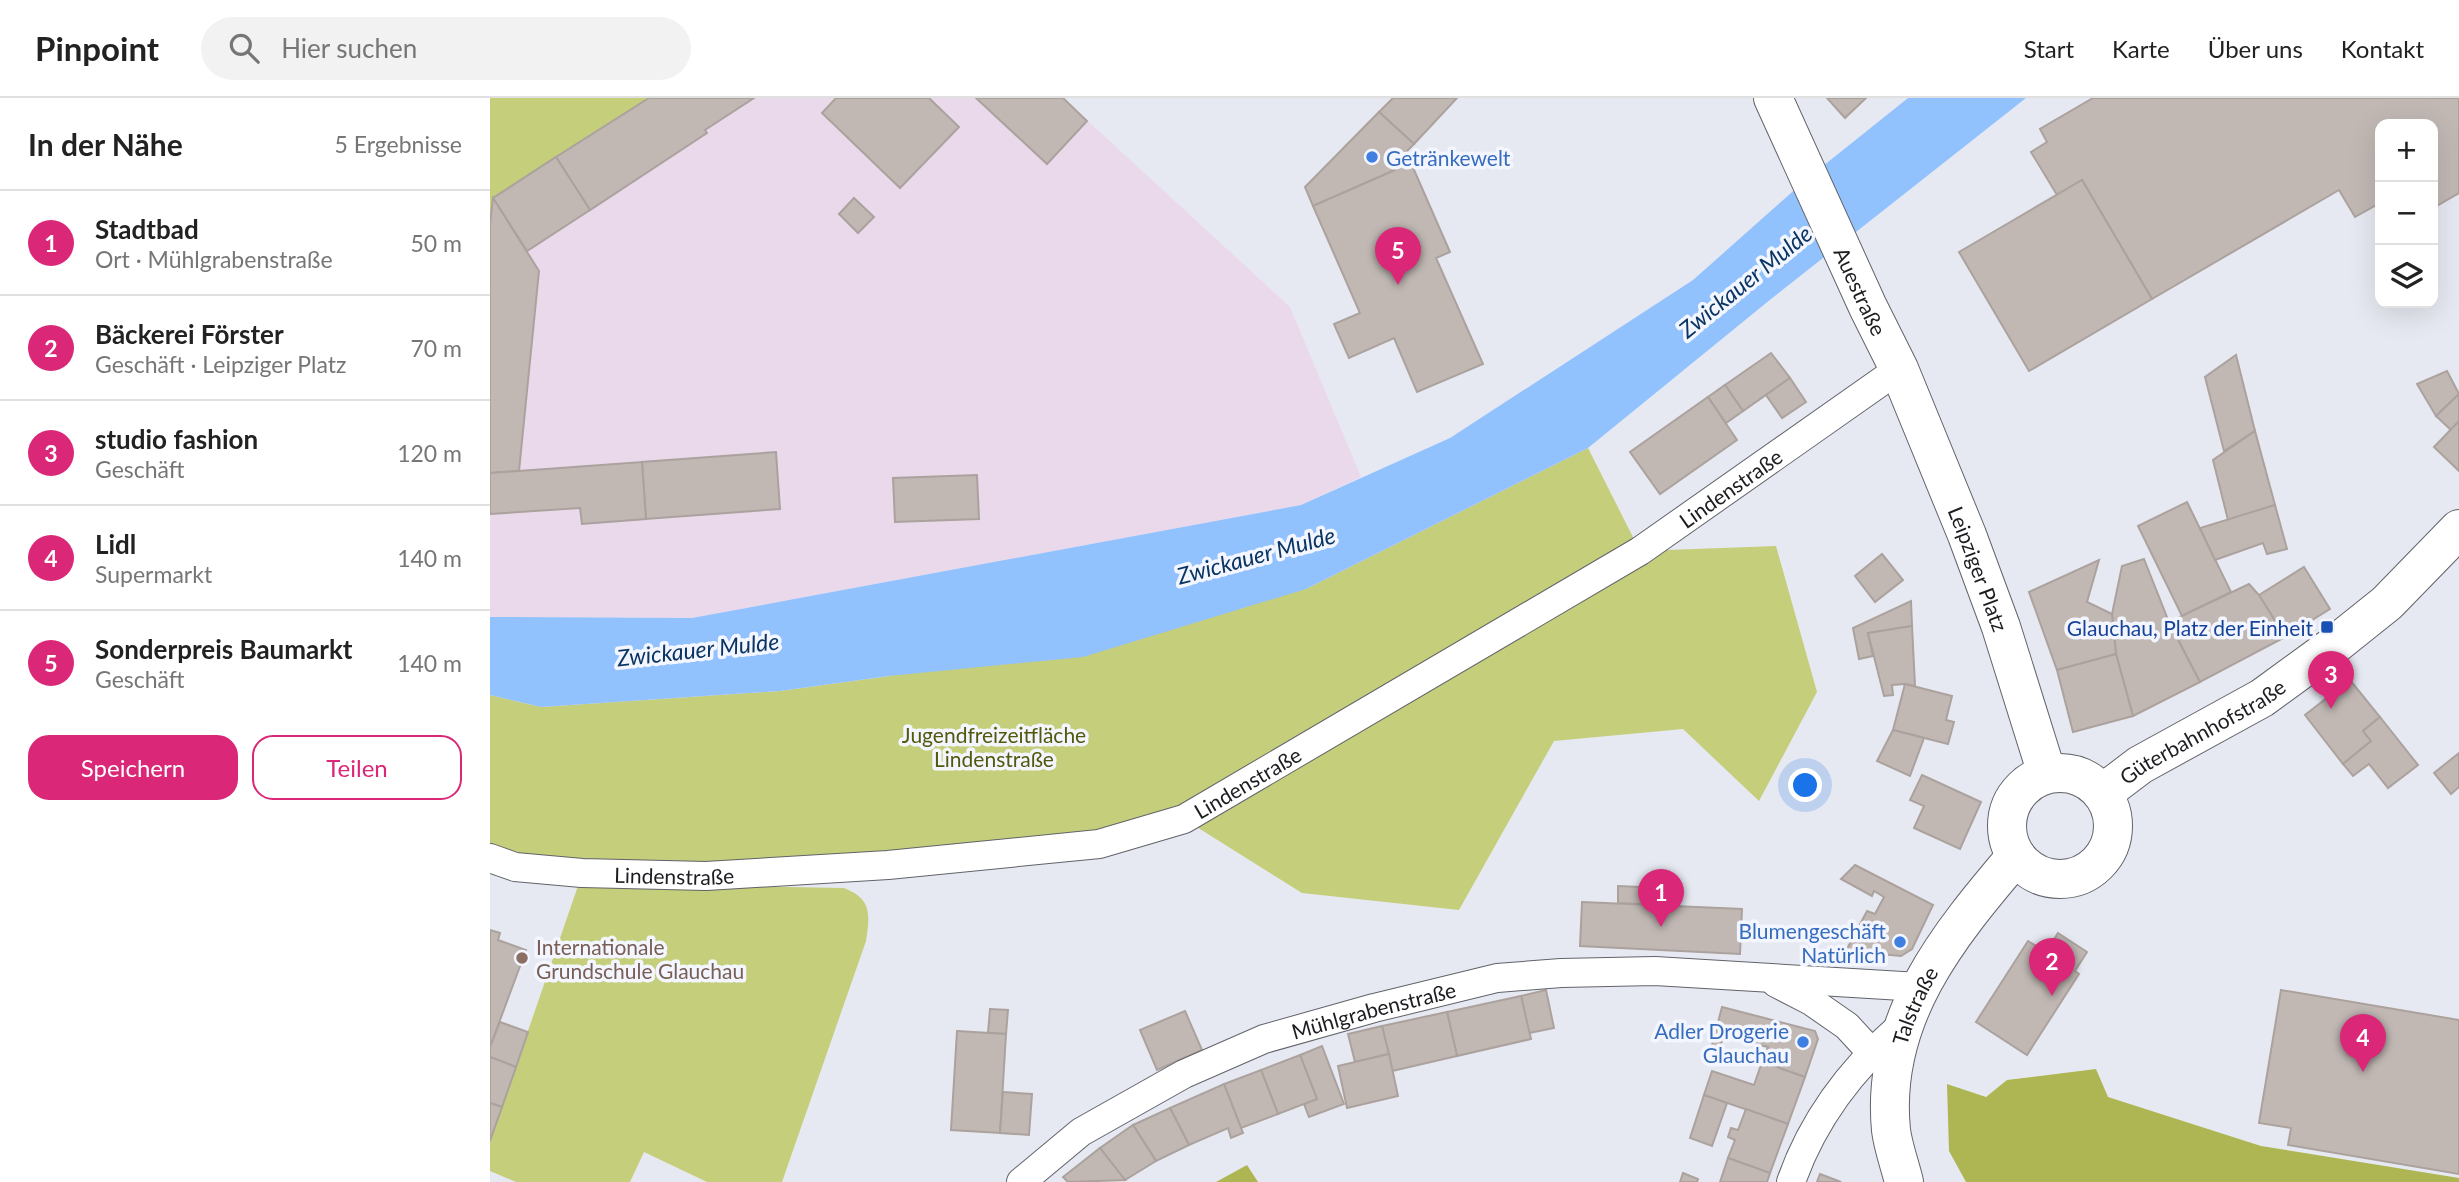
<!DOCTYPE html>
<html lang="de">
<head>
<meta charset="utf-8">
<style>
  body { margin:0; font-family:Lato,sans-serif; background:#f2f2f2; color:#222 }
  .controls { position:absolute; right:21px; top:21px; display:grid; overflow:hidden; border-radius:14px; box-shadow:0 7px 28px #0002 }
  .controls button { width:63px; height:63px; display:grid; place-items:center; padding:0; border:0; border-bottom:2px solid #e0e0e0; background:#fff; color:#222; font:35px sans-serif }
  .you { position:absolute; left:1316px; top:688px; width:24px; height:24px; margin:-18px; border:5px solid #fff; border-radius:50%; background:#1a73e8; box-shadow:0 0 0 10px #1a73e833 }
  .badge { display:grid; place-items:center; width:46px; height:46px; border-radius:50%; background:#db2777; color:#fff; font-size:23px; font-weight:700 }
  .pin { position:absolute; translate:-50% -58px; filter:drop-shadow(0 2px 4px #0008) }
  .pin::after { content:''; position:absolute; top:37px; width:24px; height:21px; background:inherit; clip-path:polygon(0 0,100% 0,50% 100%) }
  .list { margin:0; padding:0; list-style:none }
  h2 { display:flex; justify-content:space-between; align-items:center; height:91px; margin:0; padding:0 28px; font-size:30px }
  h2 small { font-size:23px; font-weight:400; color:#767676 }
  .list li { display:grid; grid-template-columns:46px 1fr auto; gap:21px; align-items:center; box-sizing:border-box; height:105px; padding:0 28px; border-top:2px solid #e0e0e0 }
  .list b { display:block; font-size:26px; white-space:nowrap }
  .list p { margin:0; font-size:23px; white-space:nowrap; color:#767676 }
  .list em { font-size:23px; font-style:normal; color:#767676 }
  .actions { display:flex; gap:14px; padding:21px 28px }
  .actions a { flex:1; padding:16px 0; border:2px solid #db2777; border-radius:21px; text-align:center; font-size:24px; color:#db2777 }
  .actions .main { background:#db2777; color:#fff }
  .icon { flex:none; width:38px; height:38px; fill:none; stroke:currentColor; stroke-width:2; stroke-linecap:round; stroke-linejoin:round }
  .map { position:relative; flex:none; width:1969px; height:1084px; overflow:hidden }
  header { display:flex; align-items:center; gap:42px; box-sizing:border-box; height:98px; padding:0 35px; background:#fff; border-bottom:2px solid #e0e0e0 }
  header strong { font-size:33px }
  nav { display:flex; gap:38px; margin-inline-start:auto; font-size:24px }
  .search { width:490px; height:63px; background:#f2f2f2; display:flex; align-items:center; gap:18px; box-sizing:border-box; padding:0 24px; border-radius:38px; color:#767676; font-size:26px }
  main { display:flex }
  aside { flex:1; background:#fff }
  .map>svg:first-child { display:block }
  .industrial { fill:#ead9eb }
  .green { fill:#c5ce7b }
  .forest { fill:#adb652 }
  .water { fill:#92c2fe }
  .building { fill:#c1b8b4; stroke:#aba29e; stroke-width:2 }
  .lines { fill:none; stroke-linecap:round; stroke-linejoin:round }
  .street-casing { stroke:#61636a; stroke-width:30 }
  .secondary-casing { stroke:#61636a; stroke-width:40 }
  .street { stroke:#fff; stroke-width:28 }
  .secondary { stroke:#fff; stroke-width:38 }
  .shop-dot { fill:#3f7fe0; stroke:#f4f6ff; stroke-width:2.5 }
  .transit-dot { fill:#1a4fb4; stroke:#f4f6ff; stroke-width:2.5 }
  .education-dot { fill:#8d6e63; stroke:#f4f6ff; stroke-width:2.5 }
  .labels { text-anchor:middle; dominant-baseline:central; stroke-width:7; stroke-linejoin:round; paint-order:stroke }
  .shop-label { font-size:21px; fill:#366cbe; stroke:#f4f6ff; text-anchor:end }
  .street-label { font-size:21px; fill:#1c1d20; stroke:#f4f6ff }
  .transit-label { font-size:21px; fill:#164399; stroke:#f4f6ff; text-anchor:end }
  .park-label { font-size:21px; fill:#53580c; stroke:#f4f6ff }
  .education-label { font-size:21px; fill:#785e54; stroke:#f4f6ff; text-anchor:start }
  .water-label { font-size:23px; font-style:italic; fill:#0a3462; stroke:#f4f6ff }
</style>
</head>
<body>
<header>
<strong>Pinpoint</strong>
<div class="search"><svg class="icon" aria-label="search" viewBox="0 0 24 24"><circle cx="10" cy="10" r="6"/><path d="M15 15l6 6"/></svg>Hier suchen</div>
<nav><a>Start</a><a>Karte</a><a>Über uns</a><a>Kontakt</a></nav>
</header>
<main>
<aside>
<h2>In der Nähe<small>5 Ergebnisse</small></h2>
<ul class="list">
<li><span class="badge">1</span><div><b>Stadtbad</b><p>Ort · Mühlgrabenstraße</p></div><em>50 m</em></li>
<li><span class="badge">2</span><div><b>Bäckerei Förster</b><p>Geschäft · Leipziger Platz</p></div><em>70 m</em></li>
<li><span class="badge">3</span><div><b>studio fashion</b><p>Geschäft</p></div><em>120 m</em></li>
<li><span class="badge">4</span><div><b>Lidl</b><p>Supermarkt</p></div><em>140 m</em></li>
<li><span class="badge">5</span><div><b>Sonderpreis Baumarkt</b><p>Geschäft</p></div><em>140 m</em></li>
</ul>
<div class="actions"><a class="main">Speichern</a><a>Teilen</a></div>
</aside>
<div class="map">
<svg width="1969" height="1084" viewBox="0 0 1969 1084">
  <rect width="100%" height="100%" fill="#e7e9f2"/>
  <path class="industrial" d="M159,0h414l227,209 71,170 -60,28 -609,113 -202,-1v-393l3,-26z"/>
  <g class="green">
    <path d="M0,0h159l-156,100 -3,26z"/>
    <path d="M1098,350l52,103 136,-5 41,146 -58,109 -76,-72 -129,12 -95,169 -157,-17 -118,-74 -85,25 -393,32 -216,-18v-163l51,12 239,-16 109,-15 417,-87z"/>
    <path d="M89,785l265,5c28,11 26,26 22,53l-84,241h-75l-63,-30 -14,30h-114l-26,-11v-30z"/>
  </g>
  <g class="forest">
    <path d="M1606,971l12,28 153,49 198,32v4h-493l-17,-31 -2,-67 39,13 21,-17z"/>
    <path d="M757,1067l11,17h-42z"/>
  </g>
  <path class="water" d="M1418,0h118l-255,201 -183,149 -282,141 -223,68 -194,19 -109,15 -239,16 -51,-12v-78l202,1 609,-113 149,-67 243,-158 115,-102z"/>
  <g class="building">
    <path d="M159,0h105l-49,32 2,3 -117,77 -34,-53z"/>
    <path d="M346,0h93l30,29 -59,61 -78,-75z"/>
    <path d="M486,0h87l24,23 -40,43z"/>
    <path d="M903,0h64l-43,46 -35,-32z"/>
    <path d="M1337,0h39l-21,20z"/>
    <path d="M1603,0h366v95l-26,15v-84h-53v79l-25,14 -16,-27 -187,109 -70,-119 -25,15 -26,-43 16,-10 -7,-13z"/>
    <path d="M889,14l35,32 -8,8 5,11 -98,43 -8,-19z"/>
    <path d="M66,59l34,53 -63,41 -34,-53z"/>
    <path d="M921,65l39,89 -14,6 47,106 -66,28 -23,-54 -45,20 -15,-34 26,-11 -47,-107z"/>
    <path d="M1592,82l70,119 -123,72 -70,-119z"/>
    <path d="M3,100l46,73 -20,200 -29,2v-249z"/>
    <path d="M364,100l20,19 -16,16 -19,-19z"/>
    <path d="M1281,255l19,25 -47,33 -18,-26z"/>
    <path d="M1746,257l19,76 -31,20 -19,-74z"/>
    <path d="M1957,273l12,23 -23,22 -19,-32z"/>
    <path d="M1300,280l16,24 -24,16 -16,-23z"/>
    <path d="M1235,287l18,26 -17,12 -18,-26z"/>
    <path d="M1969,296v27l-8,9 -15,-14z"/>
    <path d="M1218,299l29,43 -77,54 -30,-42z"/>
    <path d="M1969,323v50l-25,-24z"/>
    <path d="M1765,333l20,74 -47,15 -15,-60z"/>
    <path d="M286,354l4,57 -134,10 -4,-57z"/>
    <path d="M152,364l4,57 -64,5 -2,-16 -90,6v-41z"/>
    <path d="M487,377l2,44 -84,3 -2,-44z"/>
    <path d="M1697,404l44,90 -49,24 -44,-90z"/>
    <path d="M1785,407l12,44 -20,5 -4,-11 -48,17 -15,-32z"/>
    <path d="M1392,456l21,26 -28,22 -20,-26z"/>
    <path d="M1654,461l25,63 31,60 -67,34 -17,-62 -4,-40 10,-48z"/>
    <path d="M1609,462l-12,42 25,12 4,40 -59,16 -28,-78z"/>
    <path d="M1814,469l26,42 -45,28 -26,-42z"/>
    <path d="M1759,486l10,11 26,42 -85,45 -31,-60z"/>
    <path d="M1421,503l1,25 -44,7 5,23 -14,3 -6,-31z"/>
    <path d="M1422,528l3,60 -10,-2 -13,1 1,10 -9,1 -16,-63z"/>
    <path d="M1626,556l17,62 -60,16 -16,-62z"/>
    <path d="M1860,582l30,37 -17,14 8,10 -28,23 -38,-49z"/>
    <path d="M1415,586l47,12 -6,24 8,2 -6,22 -55,-14z"/>
    <path d="M1890,619l38,48 -30,23 -19,-24 -16,12 -10,-12 28,-23 -8,-10z"/>
    <path d="M1403,632l31,8 -14,38 -33,-15z"/>
    <path d="M1969,655v34l-8,7 -17,-21z"/>
    <path d="M1432,677l59,27 -21,47 -46,-21 10,-22 -14,-6z"/>
    <path d="M1365,767l78,40 -21,44 -11,7 -55,-5 21,-40 8,3 9,-17 -10,-6 -2,5 -31,-17z"/>
    <path d="M1128,788l45,2 -1,17 -44,-2z"/>
    <path d="M1092,804l160,7 -2,45 -160,-8z"/>
    <path d="M0,832l10,3 -2,7 28,10 -36,97z"/>
    <path d="M1568,835l29,19 -12,19 4,3 -52,81 -51,-33 52,-81 18,11z"/>
    <path d="M1056,892l8,38 -25,5 -8,-37z"/>
    <path d="M1791,892l178,30v154l-171,-29 3,-17 -32,-5z"/>
    <path d="M1031,898l10,43 -74,17 -10,-44z"/>
    <path d="M1232,909l93,24 3,8 -13,38 -43,-15 6,-15 -45,-11 -3,12 -8,-3z"/>
    <path d="M500,911l18,1 -2,24 -18,-1z"/>
    <path d="M695,913l17,39 -45,20 -17,-40z"/>
    <path d="M957,914l10,44 -65,15 -10,-45z"/>
    <path d="M10,924l28,10 -12,35 -26,-10v-10z"/>
    <path d="M892,928l7,28 -34,8 -7,-28z"/>
    <path d="M467,933l49,3 -6,99 -49,-3z"/>
    <path d="M832,948l22,58 -35,13 -5,-13 13,-5 -17,-44z"/>
    <path d="M899,956l9,42 -51,12 -9,-42z"/>
    <path d="M810,957l17,44 -39,15 -17,-44z"/>
    <path d="M0,959l26,10 -14,40 -12,-4z"/>
    <path d="M1272,964l43,15 -17,47 -84,-29 8,-24 42,14z"/>
    <path d="M771,972l17,44 -37,14 -17,-44z"/>
    <path d="M734,986l19,49 -12,5 -3,-10 -39,17 -19,-37z"/>
    <path d="M513,994l29,2 -3,41 -29,-2z"/>
    <path d="M1214,997l23,8 -15,43 -22,-8z"/>
    <path d="M0,1005l12,4 -12,34z"/>
    <path d="M680,1010l19,37 -33,16 -23,-36z"/>
    <path d="M1256,1011l42,15 -18,49 -42,-15 7,-18 -7,-3 3,-9 7,2z"/>
    <path d="M643,1027l23,36 -31,19 -25,-32z"/>
    <path d="M610,1050l25,32 -57,2 -5,-5z"/>
    <path d="M1238,1060l42,15 -3,9h-47z"/>
    <path d="M1193,1075l15,6 -1,3h-17z"/>
    <path d="M1330,1076l21,8h-24z"/>
  </g>
  <g class="lines">
    <defs>
      <g id="street">
        <path id="s1" d="M0,760l25,9 67,6 124,3 182,-11 211,-21 85,-25 456,-268 259,-182"/>
        <path d="M1286,885l35,18 36,25 24,26"/>
        <path id="s2" d="M531,1084l60,-50 103,-58 80,-35 110,-31 123,-30 64,-5 94,-2 264,16"/>
        <path d="M1301,1084c22,-63 61,-114 111,-157"/>
      </g>
      <g id="secondary">
        <path id="s3" d="M1283,0l95,209 31,62 68,166 34,92 46,147"/>
        <circle cx="1570" cy="728" r="53"/>
        <path id="s4" d="M1613,695l37,-28 122,-67 70,-51 55,-44 72,-74"/>
        <path id="s5" d="M1414,1084c-4,-17 -11,-35 -13,-52 -11,-112 57,-194 125,-274"/>
      </g>
    </defs>
    <use href="#street" class="street-casing"/>
    <use href="#secondary" class="secondary-casing"/>
    <use href="#street" class="street"/>
    <use href="#secondary" class="secondary"/>
  </g>
  <g class="shop-dot">
    <circle cx="882" cy="59" r="7"/>
    <circle cx="1410" cy="844" r="7"/>
    <circle cx="1313" cy="944" r="7"/>
  </g>
  <rect class="transit-dot" x="1830" y="522" width="14" height="14" rx="3.5"/>
  <circle class="education-dot" cx="32" cy="860" r="7"/>
  <g class="labels">
    <g class="shop-label">
      <text x="896" y="59" text-anchor="start">Getränkewelt</text>
      <text x="1396" y="832">Blumengeschäft<tspan x="1396" dy="24">Natürlich</tspan></text>
      <text x="1299" y="932">Adler Drogerie<tspan x="1299" dy="24">Glauchau</tspan></text>
    </g>
    <g class="street-label">
      <text stroke="none"><textPath href="#s3" startOffset="212">Auestraße</textPath></text>
      <text stroke="none"><textPath href="#s1" startOffset="1340">Lindenstraße</textPath></text>
      <text stroke="none"><textPath href="#s3" startOffset="514">Leipziger Platz</textPath></text>
      <text stroke="none"><textPath href="#s4" startOffset="117">Güterbahnhofstraße</textPath></text>
      <text stroke="none"><textPath href="#s1" startOffset="774">Lindenstraße</textPath></text>
      <text stroke="none"><textPath href="#s1" startOffset="186">Lindenstraße</textPath></text>
      <text stroke="none"><textPath href="#s5" startOffset="182">Talstraße</textPath></text>
      <text stroke="none"><textPath href="#s2" startOffset="397">Mühlgrabenstraße</textPath></text>
    </g>
    <g class="transit-label">
      <text x="1823" y="529">Glauchau, Platz der Einheit</text>
    </g>
    <g class="park-label">
      <text x="504" y="636">Jugendfreizeitfläche<tspan x="504" dy="24">Lindenstraße</tspan></text>
    </g>
    <g class="education-label">
      <text x="46" y="848">Internationale<tspan x="46" dy="24">Grundschule Glauchau</tspan></text>
    </g>
    <g class="water-label">
      <text transform="translate(1255 183) rotate(-39)">Zwickauer Mulde</text>
      <text transform="translate(766 457) rotate(-15)">Zwickauer Mulde</text>
      <text transform="translate(208 551) rotate(-6)">Zwickauer Mulde</text>
    </g>
  </g>
</svg>
<div class="controls">
<button>+</button>
<button>−</button>
<button><svg class="icon" aria-label="layers" viewBox="0 0 24 24"><path d="M12 4l9 5-9 5-9-5zM3 14l9 5 9-5"/></svg></button>
</div>
<div class="you"></div>
<div class="pin badge" style="left:1171px;top:829px">1</div>
<div class="pin badge" style="left:1562px;top:898px">2</div>
<div class="pin badge" style="left:1841px;top:611px">3</div>
<div class="pin badge" style="left:1873px;top:974px">4</div>
<div class="pin badge" style="left:908px;top:187px">5</div>
</div>
</main>
</body>
</html>
